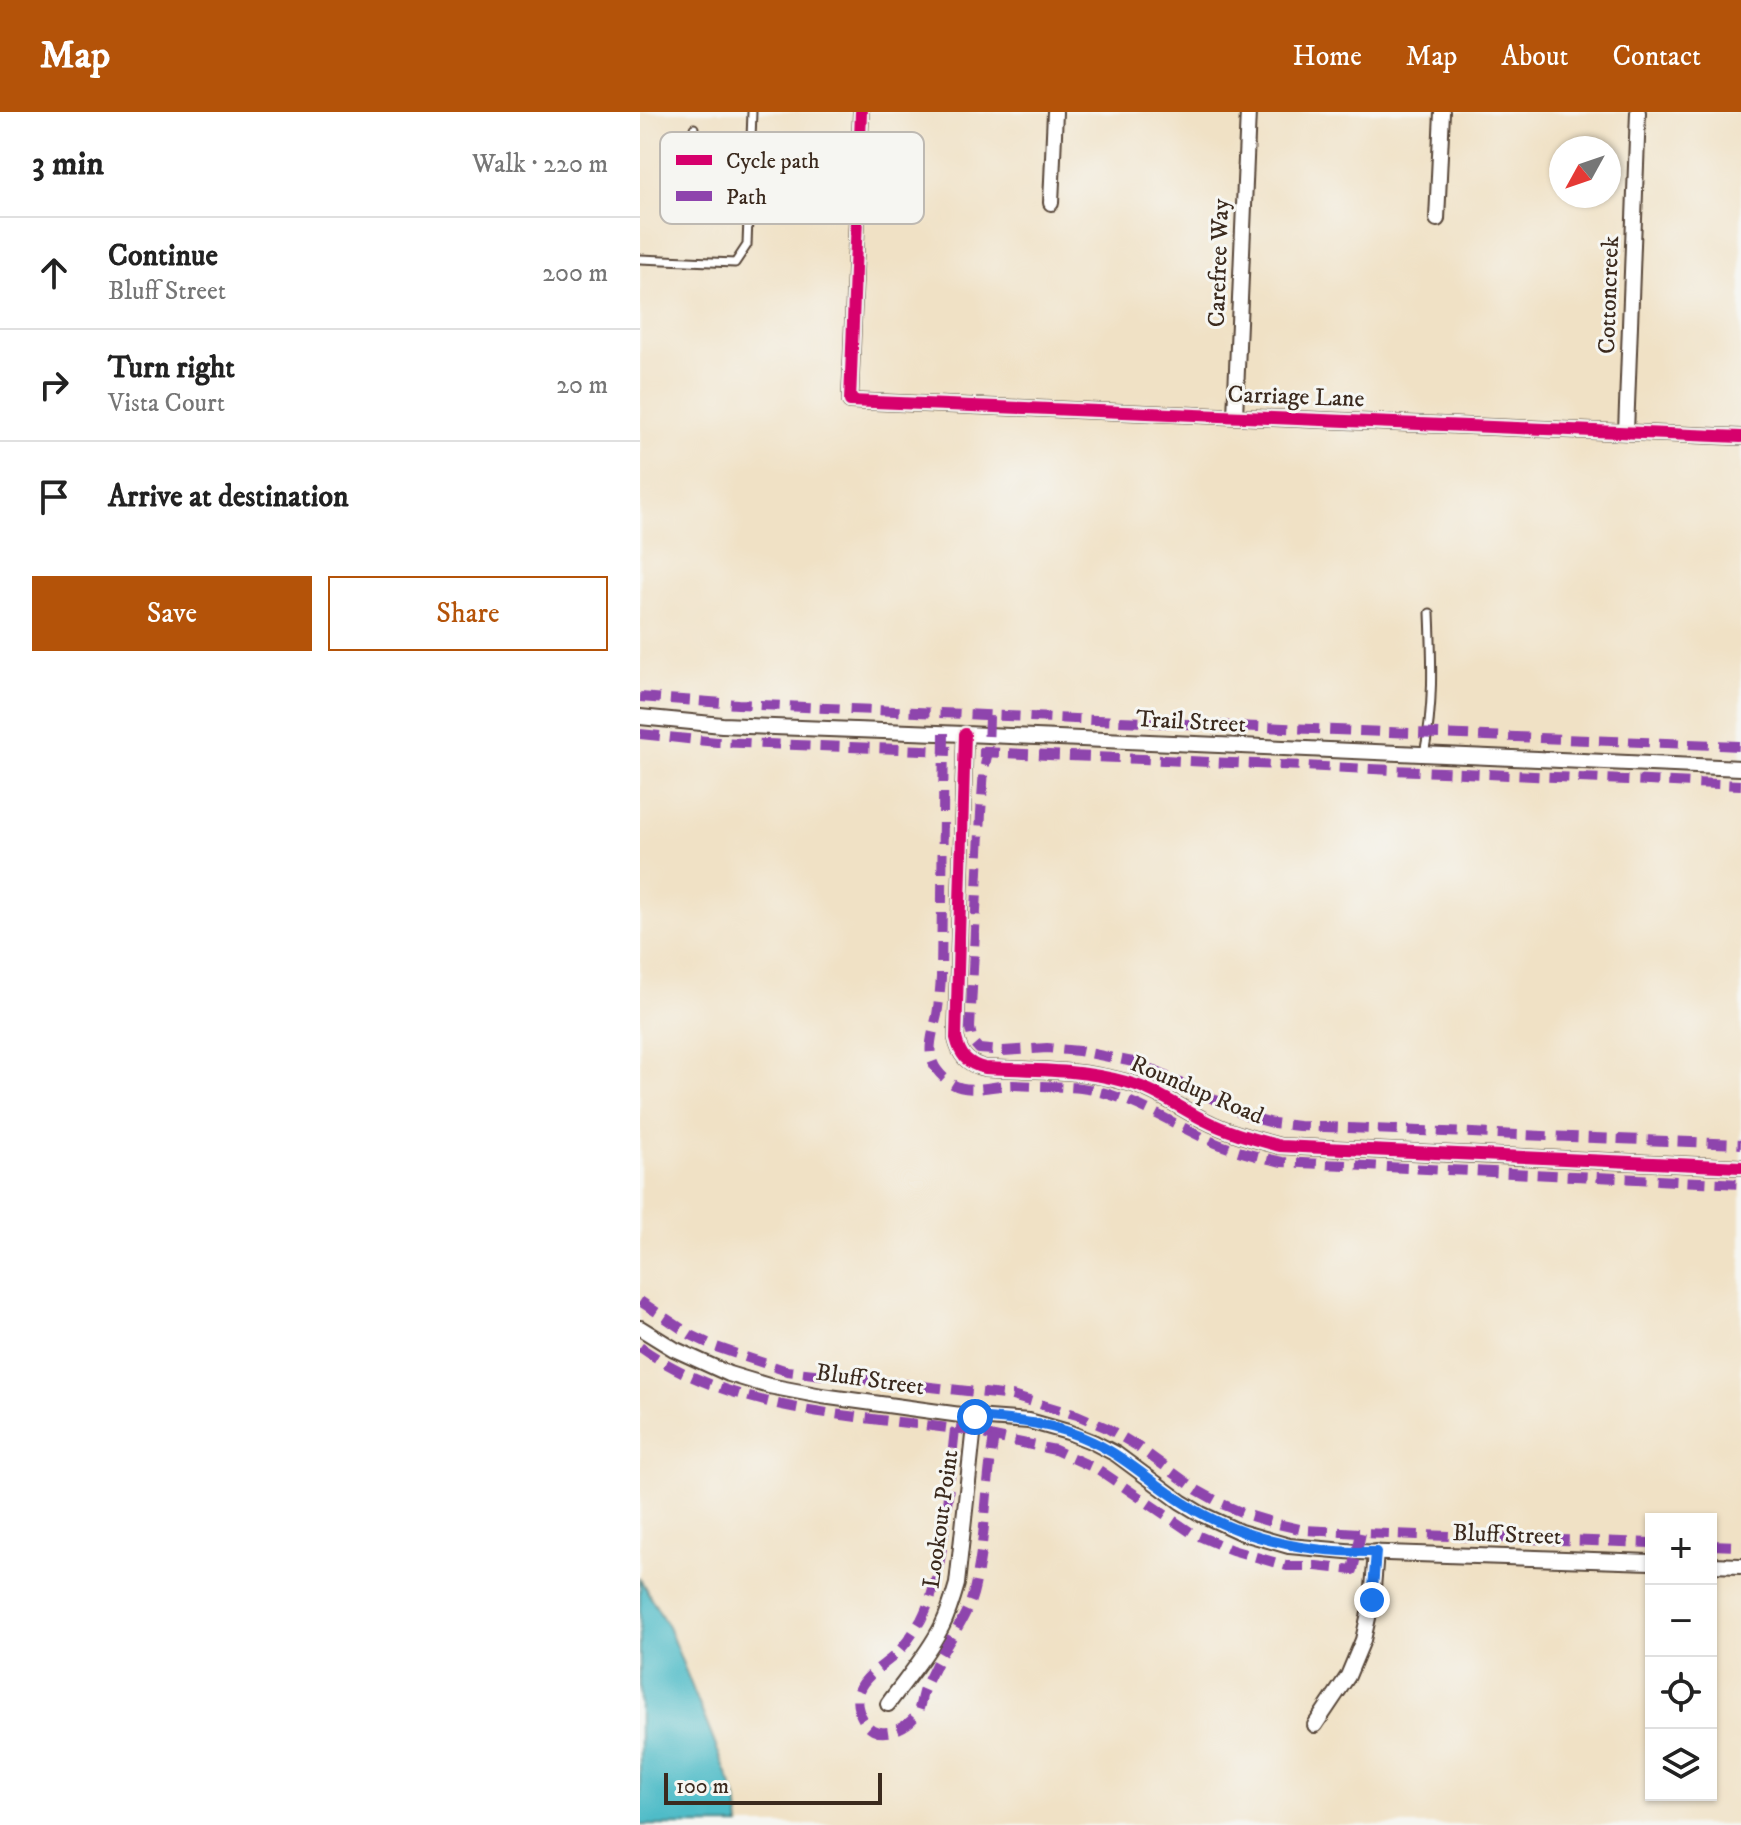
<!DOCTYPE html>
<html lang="en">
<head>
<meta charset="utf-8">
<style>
  body { margin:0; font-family:"IM FELL DW Pica",serif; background:#f6f6f6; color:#222 }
  .controls { position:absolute; right:24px; bottom:24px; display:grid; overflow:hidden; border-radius:0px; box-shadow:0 2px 6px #0004 }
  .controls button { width:72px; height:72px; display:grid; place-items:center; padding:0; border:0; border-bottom:2px solid #e0e0e0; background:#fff; color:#222; font:40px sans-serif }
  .compass { position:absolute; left:909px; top:24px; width:72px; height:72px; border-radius:50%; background:#fff; box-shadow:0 2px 6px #0004; rotate:230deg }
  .scale { position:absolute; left:24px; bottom:20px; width:218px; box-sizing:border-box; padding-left:8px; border:4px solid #3b2a1e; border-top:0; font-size:22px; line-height:28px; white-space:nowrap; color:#3b2a1e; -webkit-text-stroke:6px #f6f6f2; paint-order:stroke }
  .stop { position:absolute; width:24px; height:24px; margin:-18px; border:6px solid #1a73e8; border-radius:50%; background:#fff }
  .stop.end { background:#1a73e8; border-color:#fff; box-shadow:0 2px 8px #0008 }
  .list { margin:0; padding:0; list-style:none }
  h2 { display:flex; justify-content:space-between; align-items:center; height:104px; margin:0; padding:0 32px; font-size:34px }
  h2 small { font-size:26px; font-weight:400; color:#767676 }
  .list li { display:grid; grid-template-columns:52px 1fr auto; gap:24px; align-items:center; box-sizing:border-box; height:112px; padding:0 32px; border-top:2px solid #e0e0e0 }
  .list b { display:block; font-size:30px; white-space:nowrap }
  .list p { margin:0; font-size:26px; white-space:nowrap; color:#767676 }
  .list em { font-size:26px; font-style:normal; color:#767676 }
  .actions { display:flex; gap:16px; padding:24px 32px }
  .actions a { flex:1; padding:18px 0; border:2px solid #b45309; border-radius:0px; text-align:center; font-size:28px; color:#b45309 }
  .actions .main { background:#b45309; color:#fff }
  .icon { flex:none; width:44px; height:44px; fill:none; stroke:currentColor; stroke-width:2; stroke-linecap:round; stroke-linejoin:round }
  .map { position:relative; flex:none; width:1101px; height:1713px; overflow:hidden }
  header { display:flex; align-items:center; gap:48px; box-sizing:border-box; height:112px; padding:0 40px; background:#b45309; color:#fff }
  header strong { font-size:38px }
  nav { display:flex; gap:44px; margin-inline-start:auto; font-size:28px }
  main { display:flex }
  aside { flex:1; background:#fff }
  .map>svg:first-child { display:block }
  .water { fill:#4fbcc8; stroke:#457373; stroke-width:2 }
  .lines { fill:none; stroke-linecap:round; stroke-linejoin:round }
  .lane-casing { stroke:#564537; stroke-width:11 }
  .street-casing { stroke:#564537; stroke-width:18 }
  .lane { stroke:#fff; stroke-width:7 }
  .street { stroke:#fff; stroke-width:14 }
  .quiet { stroke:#8e44ad; stroke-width:10; stroke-dasharray:20 10; stroke-linecap:butt }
  .cycleway-casing { stroke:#f6f6f2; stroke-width:17 }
  .cycleway { stroke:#d6006c; stroke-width:12 }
  .route { stroke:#1a73e8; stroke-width:10 }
  .labels { text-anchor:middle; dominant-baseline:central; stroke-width:6; stroke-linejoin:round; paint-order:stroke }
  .street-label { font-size:24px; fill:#3b2a1e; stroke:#f6f6f2 }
  .key { fill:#f6f6f2; stroke:#beb9b2; stroke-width:2 }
  .key-label { font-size:22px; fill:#3b2a1e }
</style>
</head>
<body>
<header>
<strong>Map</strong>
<nav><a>Home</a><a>Map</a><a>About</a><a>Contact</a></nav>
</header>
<main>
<aside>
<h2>3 min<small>Walk · 220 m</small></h2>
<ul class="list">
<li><svg class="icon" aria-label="ahead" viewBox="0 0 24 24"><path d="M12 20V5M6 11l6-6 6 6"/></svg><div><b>Continue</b><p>Bluff Street</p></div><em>200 m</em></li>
<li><svg class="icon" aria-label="right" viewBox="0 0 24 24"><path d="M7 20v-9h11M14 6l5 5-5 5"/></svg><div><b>Turn right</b><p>Vista Court</p></div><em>20 m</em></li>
<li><svg class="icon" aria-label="arrive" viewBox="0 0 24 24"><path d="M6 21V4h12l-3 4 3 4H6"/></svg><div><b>Arrive at destination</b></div></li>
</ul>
<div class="actions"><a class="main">Save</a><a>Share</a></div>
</aside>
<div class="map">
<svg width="1101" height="1713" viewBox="0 0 1101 1713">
  <rect width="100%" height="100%" fill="#f6f6f2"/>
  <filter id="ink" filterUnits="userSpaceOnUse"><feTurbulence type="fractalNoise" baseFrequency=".0125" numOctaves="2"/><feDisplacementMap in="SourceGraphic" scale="16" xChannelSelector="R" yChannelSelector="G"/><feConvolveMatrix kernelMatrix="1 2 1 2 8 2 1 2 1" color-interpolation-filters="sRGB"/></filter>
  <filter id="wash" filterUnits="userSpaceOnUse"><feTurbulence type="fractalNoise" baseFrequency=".006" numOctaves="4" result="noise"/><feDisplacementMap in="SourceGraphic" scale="32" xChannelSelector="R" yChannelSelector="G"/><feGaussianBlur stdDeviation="1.8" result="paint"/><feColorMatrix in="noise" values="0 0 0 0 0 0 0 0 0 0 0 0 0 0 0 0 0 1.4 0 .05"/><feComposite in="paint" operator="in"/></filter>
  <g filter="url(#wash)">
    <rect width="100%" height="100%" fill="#f0e1c5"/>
    <path class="water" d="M0,1467l28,48 69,172 3,26h-100z"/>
  </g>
  <g filter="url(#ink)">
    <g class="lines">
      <defs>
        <g id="lane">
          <path d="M48,105l6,-89"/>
          <path d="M0,147l95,4 12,-18 5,-133"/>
          <path d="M784,642c10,-47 8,-93 6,-141"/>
        </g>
        <g id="street">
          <path d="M221,0l-11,289 891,36"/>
          <path d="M411,91l4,-91"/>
          <path d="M797,107l5,-107"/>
          <path d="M595,304l13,-304"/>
          <path d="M986,320l12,-320"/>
          <path d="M0,605l82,8 243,9 776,34"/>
          <path d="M325,622l-9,304c4,17 11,26 29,30 47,2 96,1 141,14 29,7 52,25 78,38 23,12 50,19 76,26l461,21"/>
          <path d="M0,1216l34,21 55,25 40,12 53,10 153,21 54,4 39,11 25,10 23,12 65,48 20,12 39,18 49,14 68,6 294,10"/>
          <path d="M1071,1453l30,1"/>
          <path d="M248,1592c18,-25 40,-50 54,-78 7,-14 11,-28 15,-42l18,-167"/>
          <path d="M675,1613l33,-49 15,-36 9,-40 4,-48"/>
        </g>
      </defs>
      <use href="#lane" class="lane-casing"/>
      <use href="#street" class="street-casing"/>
      <use href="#lane" class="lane"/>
      <use href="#street" class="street"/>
      <g class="quiet">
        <path d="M0,585l98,7 472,21 531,21"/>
        <path d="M349,604l-1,36 -4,17 -3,44 -11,215 3,14 6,7 24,2 44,-3 32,3 59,12 113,54 22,6 26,3 442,18"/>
        <path d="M304,621l-3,245c-1,12 -2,25 -4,37 -6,26 -15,46 11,66 18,15 44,4 65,4 22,1 46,1 68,3 44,6 80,29 119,48 26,13 54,20 82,26l459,22"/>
        <path d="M0,622l77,8 234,9"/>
        <path d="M339,640l762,33"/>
        <path d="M0,1189l51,34 25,12 71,24 225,25 65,19 30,13 30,18 60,44 25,14 26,11 30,9 26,6 57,3 290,10"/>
        <path d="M0,1235c73,52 163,64 249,74 29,3 57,7 85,10l20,6 61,13 44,20 93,63 40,17 55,16h29l37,4 8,-37"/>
        <path d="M315,1317c-3,28 -6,57 -9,85 -4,36 -8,73 -25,106 -6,10 -13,21 -21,30 -16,18 -51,30 -41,61 3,7 7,15 14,19 13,7 35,-3 43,-15 4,-6 5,-16 7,-23 4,-10 9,-19 13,-28 12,-23 30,-45 37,-70 13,-51 12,-105 21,-157"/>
        <path d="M1071,1433l30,1"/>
      </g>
      <defs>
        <g id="cycleway">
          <path d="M221,0l-11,289 891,36"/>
          <path d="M325,622l-9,304c4,17 11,26 29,30 47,2 96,1 141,14 29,7 52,25 78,38 23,12 50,19 76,26l461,21"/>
        </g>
      </defs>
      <use href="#cycleway" class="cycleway-casing"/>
      <use href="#cycleway" class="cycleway"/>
    </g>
  </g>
  <g class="lines" filter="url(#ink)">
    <path class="route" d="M335,1305c43,3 79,6 118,25 34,16 60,42 91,61 57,37 125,50 192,49l-4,48"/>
  </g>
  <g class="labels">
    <g class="street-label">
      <text transform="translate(579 151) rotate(-88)">Carefree Way</text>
      <text transform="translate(969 183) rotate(-88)">Cottoncreek</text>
      <text transform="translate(656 285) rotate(2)">Carriage Lane</text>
      <text transform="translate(551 610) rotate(3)">Trail Street</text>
      <text transform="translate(557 978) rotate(23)">Roundup Road</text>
      <text transform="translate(230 1268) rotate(8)">Bluff Street</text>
      <text transform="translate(301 1407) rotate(-82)">Lookout Point</text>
      <text transform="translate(867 1423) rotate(2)">Bluff Street</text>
    </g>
  </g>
  <rect x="20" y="20" width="264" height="92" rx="12" class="key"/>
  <rect x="36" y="43" width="36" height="10" fill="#d6006c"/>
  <rect x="36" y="79" width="36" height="10" fill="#8e44ad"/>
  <g class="key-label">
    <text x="86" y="56">Cycle path</text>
    <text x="86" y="92">Path</text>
  </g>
</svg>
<div class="controls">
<button>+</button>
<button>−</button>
<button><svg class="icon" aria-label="locate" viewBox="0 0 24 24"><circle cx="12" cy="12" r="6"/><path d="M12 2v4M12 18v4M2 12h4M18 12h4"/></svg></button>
<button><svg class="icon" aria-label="layers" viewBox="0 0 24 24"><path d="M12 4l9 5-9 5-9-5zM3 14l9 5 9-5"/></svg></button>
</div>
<svg class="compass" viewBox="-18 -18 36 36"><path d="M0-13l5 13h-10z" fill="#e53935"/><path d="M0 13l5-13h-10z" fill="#767676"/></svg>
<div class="scale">100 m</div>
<div class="stop" style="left:335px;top:1305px"></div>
<div class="stop end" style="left:732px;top:1488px"></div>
</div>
</main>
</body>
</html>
